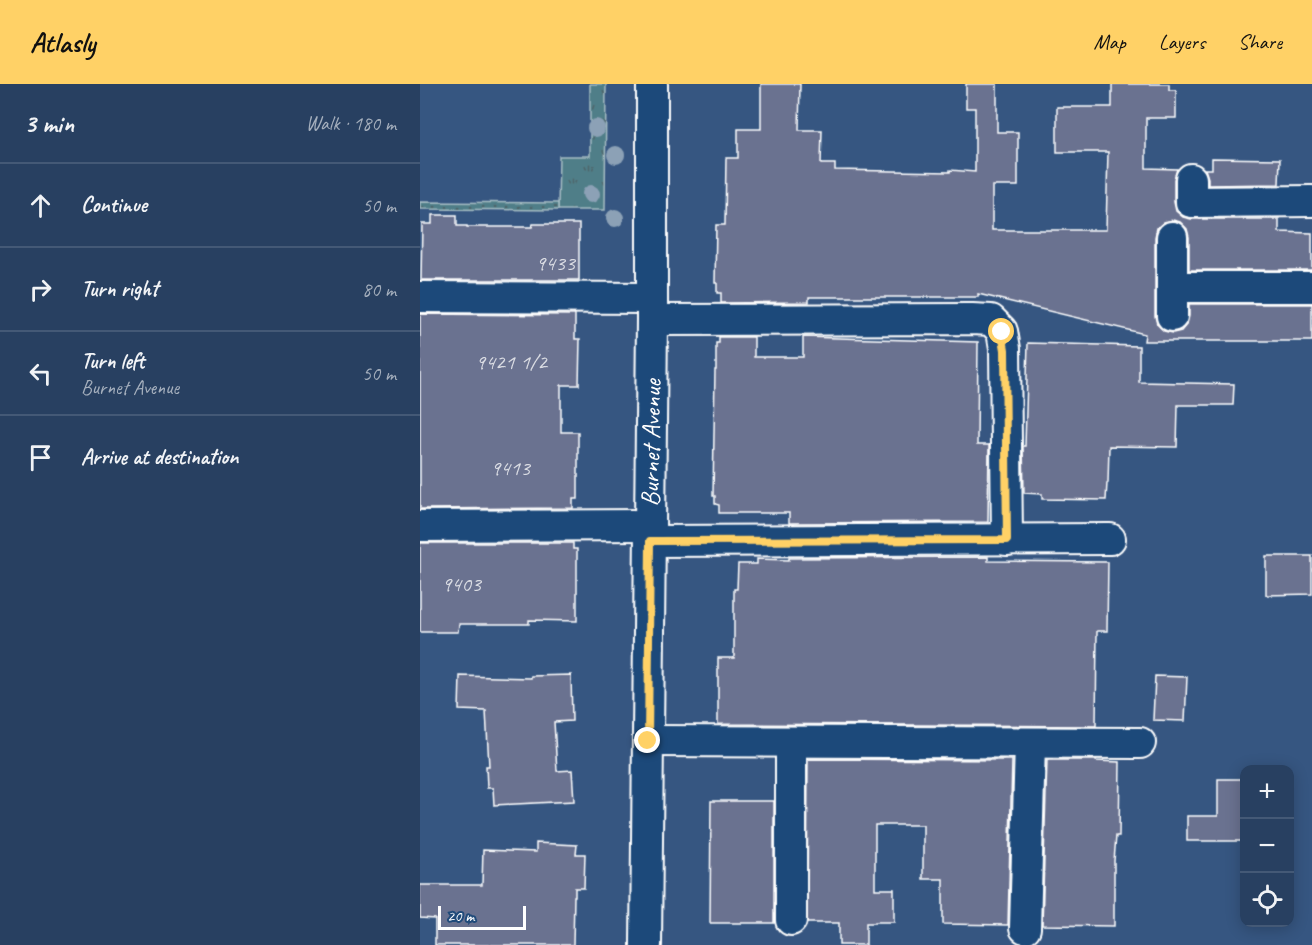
<!DOCTYPE html>
<html lang="en">
<head>
<meta charset="utf-8">
<style>
  body { margin:0; font-family:Caveat,sans-serif; background:#344b6a; color:#f1f3f6 }
  .controls { position:absolute; right:18px; bottom:18px; display:grid; overflow:hidden; border-radius:12px; box-shadow:0 3px 15px #0003 }
  .controls button { width:54px; height:54px; display:grid; place-items:center; padding:0; border:0; border-bottom:2px solid #445976; background:#284061; color:#f1f3f6; font:30px sans-serif }
  .scale { position:absolute; left:18px; bottom:15px; width:88px; box-sizing:border-box; padding-left:6px; border:3px solid #fff; border-top:0; font-size:16px; line-height:21px; white-space:nowrap; color:#fff; -webkit-text-stroke:4px #1f4a7a; paint-order:stroke }
  .stop { position:absolute; width:18px; height:18px; margin:-14px; border:4px solid #ffd166; border-radius:50%; background:#fff }
  .stop.end { background:#ffd166; border-color:#fff; box-shadow:0 2px 6px #0008 }
  .list { margin:0; padding:0; list-style:none }
  h2 { display:flex; justify-content:space-between; align-items:center; height:78px; margin:0; padding:0 24px; font-size:26px }
  h2 small { font-size:20px; font-weight:400; color:#a5afbd }
  .list li { display:grid; grid-template-columns:39px 1fr auto; gap:18px; align-items:center; box-sizing:border-box; height:84px; padding:0 24px; border-top:2px solid #445976 }
  .list b { display:block; font-size:22px; white-space:nowrap }
  .list p { margin:0; font-size:20px; white-space:nowrap; color:#a5afbd }
  .list em { font-size:20px; font-style:normal; color:#a5afbd }
  .icon { flex:none; width:33px; height:33px; fill:none; stroke:currentColor; stroke-width:2; stroke-linecap:round; stroke-linejoin:round }
  .map { position:relative; flex:none; width:892px; height:861px; overflow:hidden }
  header { display:flex; align-items:center; gap:36px; box-sizing:border-box; height:84px; padding:0 30px; background:#ffd166; color:#111 }
  header strong { font-size:28px }
  nav { display:flex; gap:33px; margin-inline-start:auto; font-size:21px }
  main { display:flex }
  aside { flex:1; background:#284061 }
  .map>svg:first-child { display:block }
  .grass { fill:url(#grass-tufts); stroke:#a8bec4; stroke-width:1.5 }
  .garden { fill:url(#garden-dots); stroke:#a8bec4; stroke-width:1.5 }
  .building { fill:#6b7290; stroke:#fff; stroke-width:1.5 }
  .lines { fill:none; stroke-linecap:round; stroke-linejoin:round }
  .minor-casing { stroke:#fff; stroke-width:34 }
  .minor { stroke:#1f4a7a; stroke-width:30 }
  .tree { fill:#8ca1b6 }
  .route { stroke:#ffd166; stroke-width:8 }
  .labels { text-anchor:middle; dominant-baseline:central; stroke-width:4.5; stroke-linejoin:round; paint-order:stroke }
  .number-label { font-size:22px; fill:#dadce3 }
  .street-label { font-size:26px; fill:#fff; stroke:#1f4a7a }
</style>
</head>
<body>
<header>
<strong>Atlasly</strong>
<nav><a>Map</a><a>Layers</a><a>Share</a></nav>
</header>
<main>
<aside>
<h2>3 min<small>Walk · 180 m</small></h2>
<ul class="list">
<li><svg class="icon" aria-label="ahead" viewBox="0 0 24 24"><path d="M12 20V5M6 11l6-6 6 6"/></svg><div><b>Continue</b></div><em>50 m</em></li>
<li><svg class="icon" aria-label="right" viewBox="0 0 24 24"><path d="M7 20v-9h11M14 6l5 5-5 5"/></svg><div><b>Turn right</b></div><em>80 m</em></li>
<li><svg class="icon" aria-label="left" viewBox="0 0 24 24"><path d="M17 20v-9H6M10 6l-5 5 5 5"/></svg><div><b>Turn left</b><p>Burnet Avenue</p></div><em>50 m</em></li>
<li><svg class="icon" aria-label="arrive" viewBox="0 0 24 24"><path d="M6 21V4h12l-3 4 3 4H6"/></svg><div><b>Arrive at destination</b></div></li>
</ul>
</aside>
<div class="map">
<svg width="892" height="861" viewBox="0 0 892 861">
  <defs>
    <pattern id="grass-tufts" width="24" height="20" patternUnits="userSpaceOnUse" patternTransform="scale(1.5)"><rect width="24" height="20" fill="#507e88"/><path d="M3 7l-1-3M5 7V3M7 7l1-3M15 17l-1-3M17 17v-4M19 17l1-3" fill="none" stroke="#4e656a"/></pattern>
    <pattern id="garden-dots" width="8" height="8" patternUnits="userSpaceOnUse" patternTransform="scale(1.5)"><rect width="8" height="8" fill="#507e88"/><path d="M2 2h.1M6 6h.1" fill="none" stroke="#4e656a" stroke-width="1.8" stroke-linecap="round"/></pattern>
  </defs>
  <rect width="100%" height="100%" fill="#365681"/>
  <filter id="ink" filterUnits="userSpaceOnUse"><feTurbulence type="fractalNoise" baseFrequency=".0167" numOctaves="2"/><feDisplacementMap in="SourceGraphic" scale="12" xChannelSelector="R" yChannelSelector="G"/><feConvolveMatrix kernelMatrix="1 2 1 2 8 2 1 2 1" color-interpolation-filters="sRGB"/></filter>
  <g filter="url(#ink)">
    <path class="grass" d="M170,0h16l-1,126h-47l1,-54h31z"/>
    <path class="garden" d="M0,118l138,1v7l-138,-1z"/>
    <g class="building">
      <path d="M341,0h39l-1,46h23l-1,34h14v6l115,2v-2l25,2v-64h-9v-24h31v48h21v54h-26v44h114l2,-78h-51v-45h55v-23h57v6h7v28h-30v50l31,1 -3,10v23l2,9 7,6 8,2h88v13l33,1v37h-123v-33l-2,-8 -7,-7 -7,-2 -9,2 -7,6 -2,9v79l2,8 7,7 9,2 8,-2 6,-7 2,-8v-12h123v37h-168l1,-7 -167,-40v3h-169v5l-88,1v-10h-4v-10h-2l1,-58h9l1,-67h12v-29h23z"/>
      <path d="M792,74l68,1 -1,25 -71,1v-7l-3,-9h7z"/>
      <path d="M12,131h25v11h10v1h65l1,-3h46v56h-158l1,-56h10z"/>
      <path d="M0,230l155,1v24h5l-1,46h-18v47h17v67h-5v9l-153,1z"/>
      <path d="M299,253h35v20h49v-20l175,5 -1,103h12l-1,77 -199,1v-10h-70v-8l-4,-1v-8h-2l2,-126h1v-27h3z"/>
      <path d="M608,259l111,3v36l95,2 -1,21h-55l-1,42 -68,-1 -1,37h-1l-1,17 -64,-1v-5l-18,-1 -1,-47h2z"/>
      <path d="M0,459h153v6h4v72l-48,-1v4h-70l-1,8h-38z"/>
      <path d="M846,472h46v38l-46,1z"/>
      <path d="M568,473v4l120,1 -1,69h-10l-1,95 -378,-2v-66h16v-69h3l1,-25h19v-5l32,1v-2z"/>
      <path d="M151,591l1,46 -18,1 3,49 15,-1 2,31 -80,4 -1,-17h-6l-1,-22h3l-3,-55 -27,-1 1,-34 71,2v-2z"/>
      <path d="M735,592l32,1 -2,44 -32,-1z"/>
      <path d="M388,675l204,1 -4,165 -65,-1v-45h-20v-54h-48v64h19v33h-19v1h-9v22h-27v-22h-32z"/>
      <path d="M627,676h49v1l24,1 -1,74h-3l-2,25v65l-72,-1z"/>
      <path d="M798,695h27v62h-58v-25h31z"/>
      <path d="M291,717h63v122h-64z"/>
      <path d="M116,759l41,2 -1,9h9l-1,34h-9v8h-1l-1,49h-138v-26l-15,-1v-33h62l1,-35 53,2z"/>
    </g>
    <g class="lines">
      <defs>
        <g id="minor">
          <path d="M771,95v23l121,-1"/>
          <path d="M752,153v79"/>
          <path d="M752,203h140"/>
          <path d="M0,213l232,1"/>
          <path d="M232,236l320,-1 19,1 11,11 3,18 2,191"/>
          <path d="M0,442l230,-1"/>
          <path d="M230,457l460,-2"/>
          <path d="M228,657l492,2"/>
          <path d="M371,836v-178"/>
          <path d="M605,844l5,-185"/>
          <path d="M226,861l6,-625v-236"/>
        </g>
      </defs>
      <use href="#minor" class="minor-casing"/>
      <use href="#minor" class="minor"/>
    </g>
    <g class="tree">
      <circle cx="176" cy="44" r="9"/>
      <circle cx="196" cy="71" r="9"/>
      <circle cx="171" cy="110" r="9"/>
      <circle cx="195" cy="134" r="9"/>
    </g>
  </g>
  <g class="lines" filter="url(#ink)">
    <path class="route" d="M228,657l2,-200 357,-1 -2,-190 -3,-18"/>
  </g>
  <g class="labels">
    <g class="number-label">
      <text x="135" y="179">9433</text>
      <text x="91" y="278">9421 1/2</text>
      <text x="90" y="384">9413</text>
      <text x="41" y="500">9403</text>
    </g>
    <g class="street-label">
      <text transform="translate(231 359) rotate(-89)">Burnet Avenue</text>
    </g>
  </g>
</svg>
<div class="controls">
<button>+</button>
<button>−</button>
<button><svg class="icon" aria-label="locate" viewBox="0 0 24 24"><circle cx="12" cy="12" r="6"/><path d="M12 2v4M12 18v4M2 12h4M18 12h4"/></svg></button>
</div>
<div class="scale">20 m</div>
<div class="stop" style="left:582px;top:248px"></div>
<div class="stop end" style="left:228px;top:657px"></div>
</div>
</main>
</body>
</html>
